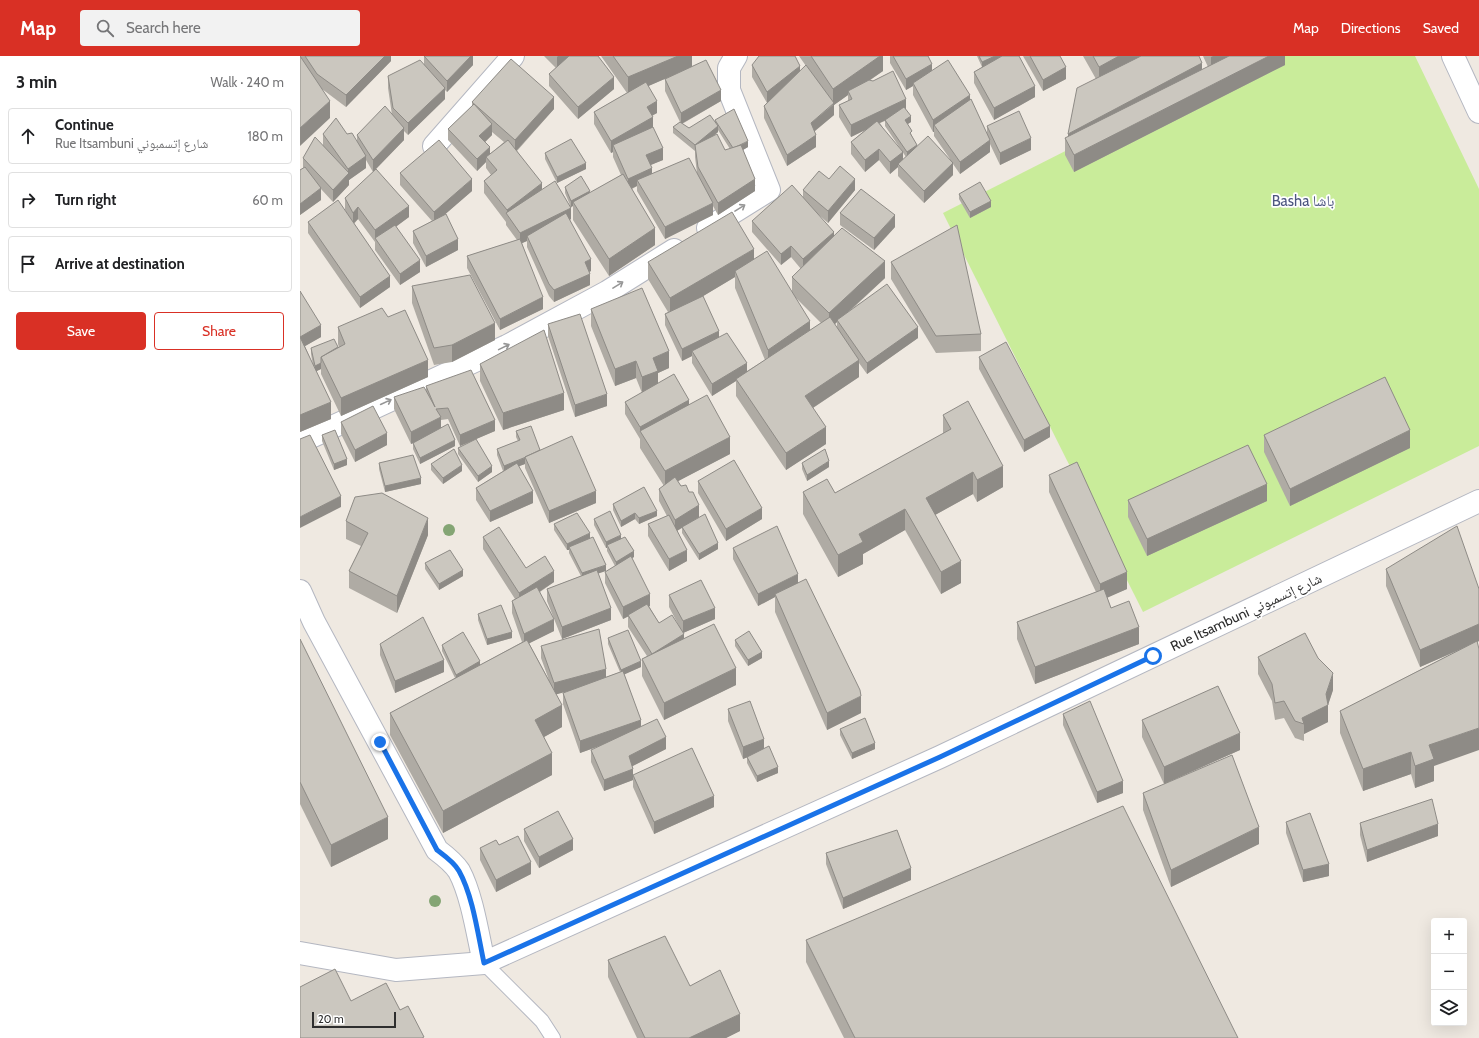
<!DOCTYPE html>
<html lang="en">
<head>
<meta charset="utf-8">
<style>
  body { margin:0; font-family:Cabin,"Noto Naskh Arabic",sans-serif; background:#f2f2f2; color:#202124 }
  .controls { position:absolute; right:12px; bottom:12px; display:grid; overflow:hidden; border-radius:4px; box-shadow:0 4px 16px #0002 }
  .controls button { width:36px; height:36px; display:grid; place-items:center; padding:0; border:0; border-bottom:1px solid #e0e0e0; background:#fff; color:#202124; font:20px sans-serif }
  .scale { position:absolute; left:12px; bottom:10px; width:84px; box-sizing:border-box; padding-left:4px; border:2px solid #2e2e2e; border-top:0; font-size:11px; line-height:14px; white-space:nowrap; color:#2e2e2e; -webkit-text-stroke:3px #fff; paint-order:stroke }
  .stop { position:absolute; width:12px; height:12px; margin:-9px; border:3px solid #1a73e8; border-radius:50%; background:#fff }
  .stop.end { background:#1a73e8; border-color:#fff; box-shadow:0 1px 4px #0008 }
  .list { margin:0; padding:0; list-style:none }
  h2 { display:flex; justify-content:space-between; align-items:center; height:52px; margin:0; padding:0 16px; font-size:17px }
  h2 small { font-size:13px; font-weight:400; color:#757577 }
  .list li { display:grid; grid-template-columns:26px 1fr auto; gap:12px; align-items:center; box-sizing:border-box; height:56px; margin:0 8px 8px; padding:0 8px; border:1px solid #e0e0e0; border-radius:4px }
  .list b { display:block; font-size:15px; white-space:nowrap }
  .list p { margin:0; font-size:13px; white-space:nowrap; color:#757577 }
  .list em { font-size:13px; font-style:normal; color:#757577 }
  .actions { display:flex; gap:8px; padding:12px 16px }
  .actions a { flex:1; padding:9px 0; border:1px solid #d93025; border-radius:4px; text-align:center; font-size:14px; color:#d93025 }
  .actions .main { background:#d93025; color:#fff }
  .icon { flex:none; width:22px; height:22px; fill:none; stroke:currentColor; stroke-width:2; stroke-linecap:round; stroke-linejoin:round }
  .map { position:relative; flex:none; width:1179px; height:982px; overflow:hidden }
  header { display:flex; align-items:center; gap:24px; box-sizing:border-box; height:56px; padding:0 20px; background:#d93025; color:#fff }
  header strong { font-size:19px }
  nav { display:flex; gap:22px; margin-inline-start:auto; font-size:14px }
  .search { width:280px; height:36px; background:#f2f2f2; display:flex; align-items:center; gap:10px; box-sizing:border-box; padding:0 14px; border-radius:4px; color:#757577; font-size:15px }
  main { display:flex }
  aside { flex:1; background:#fff }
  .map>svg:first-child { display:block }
  .pitch { fill:#c9ec9a }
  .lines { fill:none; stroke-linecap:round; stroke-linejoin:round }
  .lane-casing { stroke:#b4b7c1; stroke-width:16 }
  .street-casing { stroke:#b4b7c1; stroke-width:24 }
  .secondary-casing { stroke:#b4b7c1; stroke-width:24 }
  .lane { stroke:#fff; stroke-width:14 }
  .street { stroke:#fff; stroke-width:22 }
  .secondary { stroke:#fff; stroke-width:22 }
  .tree { fill:#84a574 }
  .wall { fill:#afaba4; fill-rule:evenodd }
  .shaded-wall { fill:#8e8b86 }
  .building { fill:#cbc7bf; stroke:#8e8b86 }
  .oneway { stroke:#969696 }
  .route { stroke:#1a73e8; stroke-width:5 }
  .labels { text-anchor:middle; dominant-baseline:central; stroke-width:3.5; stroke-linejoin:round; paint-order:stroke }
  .street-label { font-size:14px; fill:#2e2e2e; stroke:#fff }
  .neighbourhood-label { font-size:15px; fill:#4d5680; stroke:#fff }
</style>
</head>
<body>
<header>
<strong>Map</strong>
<div class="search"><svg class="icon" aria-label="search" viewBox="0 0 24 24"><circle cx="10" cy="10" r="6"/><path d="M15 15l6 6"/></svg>Search here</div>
<nav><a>Map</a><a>Directions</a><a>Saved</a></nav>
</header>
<main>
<aside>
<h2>3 min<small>Walk · 240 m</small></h2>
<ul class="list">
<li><svg class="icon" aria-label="ahead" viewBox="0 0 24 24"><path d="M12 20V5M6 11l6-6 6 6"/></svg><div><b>Continue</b><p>Rue Itsambuni شارع إتسمبوني</p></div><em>180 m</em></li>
<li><svg class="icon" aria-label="right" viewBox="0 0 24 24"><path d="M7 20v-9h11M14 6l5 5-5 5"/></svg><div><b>Turn right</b></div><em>60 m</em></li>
<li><svg class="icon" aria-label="arrive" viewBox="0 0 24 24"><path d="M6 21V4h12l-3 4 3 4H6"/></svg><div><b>Arrive at destination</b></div></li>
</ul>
<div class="actions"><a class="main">Save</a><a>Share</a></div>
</aside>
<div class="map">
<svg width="1179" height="982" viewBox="0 0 1179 982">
  <rect width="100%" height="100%" fill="#efe9e1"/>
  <path class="pitch" d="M953,0h162l64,133v257l-336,166 -200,-399z"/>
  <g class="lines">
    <defs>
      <path id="lane" d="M184,907l58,58 11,17"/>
      <g id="street">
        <path d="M134,90l79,-90"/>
        <path d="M408,172l61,-38 -40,-100v-22l7,-12"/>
        <path d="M0,386l207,-96 100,-54 67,-42"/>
        <path d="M0,535l14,31 123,228c8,6 16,12 22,21 13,24 19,65 25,92"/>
      </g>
      <g id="secondary">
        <path d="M1153,0l26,56"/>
        <path d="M0,897l96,17 88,-7 456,-206 539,-256"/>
      </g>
    </defs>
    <use href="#lane" class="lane-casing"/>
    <use href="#street" class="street-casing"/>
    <use href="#secondary" class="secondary-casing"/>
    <use href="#lane" class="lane"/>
    <use href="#street" class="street"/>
    <use href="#secondary" class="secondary"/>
  </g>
  <g class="tree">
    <circle cx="149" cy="474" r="6"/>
    <circle cx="135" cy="845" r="6"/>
  </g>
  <g class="wall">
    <path d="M0,0h91v5l-45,46 -24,-18 8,29z"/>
    <path d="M124,0h49v9l-26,27 -2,-2v9l-37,36 -4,-4v9l-31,32 -7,-12v8l-17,12v5l-16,17 -12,-13v11l-21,15v-45l3,-2v-10l20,-13v-11h24l10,8v-7l35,-20 -4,-27v-12l36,-12z"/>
    <path d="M244,0h54l16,33 -36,30 -29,-33v-12l7,-6z"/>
    <path d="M301,0h91v10l29,35 -39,23 7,4 26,-6v-2l33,27 -5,3 12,41 -37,24 -5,-9v9l-48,24 -28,-48v-5l-5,3 23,56 -46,31 -36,-56v-14l-2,1v12l-1,1 21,51 -2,1 1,13 -36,17 -5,-6 -22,-49v-6l-5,2 21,66 -43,21 -33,-62v-12l50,-16 -11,-15v-3l-22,-29v-12l7,-6 -5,-7v-6l-9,9 -29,-31v-11l24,-23v-4l82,7 -37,42 25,39 28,15 -5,-12v-6l25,6 31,-18 -8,-18v-5l-2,1 -17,-29v-12l33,-19zM374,19l-9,4v12l15,31 -7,5v6l22,18v6l2,16 -45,1 -2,-9 13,-5 -10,-32 -1,-12 5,-3 -9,-27zM418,74l12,19 -5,1 -13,-13 6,-5zM192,76l12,10 -14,12 -5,-12 7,-7z"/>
    <path d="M499,0h84v15l-14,10 37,29 5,12 -4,2 5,12 5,10 33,13 -16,-23v-4h-1l-20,-37v-9l-7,4 -16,-27v-7h38l4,15 38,29 17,34v-8l44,24 -31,15 -10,-21v8l-30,22 -7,-10v11l-29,28 -26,-27v-9l-8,7 -11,-14 -14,12 -14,-18v-12l14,-12 -14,7 -12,-20v-12l9,-4v-6l-14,10v10l-20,17 2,15 -29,19 -23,-48v-12l3,-3 -15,-26v-12l48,6 6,-5zM585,65v5l21,31 -3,3 -23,-37z"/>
    <path d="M677,0h42l16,41 -41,23 -20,-37v-11l8,-5z"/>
    <path d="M723,0h37l6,23 -23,12z"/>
    <path d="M783,0h116l3,14 6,-3 -5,-11h82v9l-211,107 -9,-17v-17l3,-1 28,-58z"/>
    <path d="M245,97l41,16 -29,14 -12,-24z"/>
    <path d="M100,117l72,18 -27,23 13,36 -32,17 -13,-24v-12l19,-10 -32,-36z"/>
    <path d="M529,123l26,11 -27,33 -10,-9 16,22 51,42 -36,34 69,26 -51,36 -8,-11v14l-46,31 13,36 -40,26 -50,-74v-15l-24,15 -20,-33v-7l-10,5 -17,-36v-11l3,-2 -20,-33v-17l106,-3 38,33v-15l9,-8 -10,-12 -10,8 -29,-33v-11l51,-24v-7zM435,221v11l30,72 -18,11 -28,-34 -16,-41zM496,242l25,25 -11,7zM537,266v6l-2,-4z"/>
    <path d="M659,138l32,13 -21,11 -11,-19z"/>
    <path d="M45,142l64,19 -13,9 24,46 -20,13 -25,-35v-8l-17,-23 -4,5 36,63 -30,21 -52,-75v-11l40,-7 -3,-5z"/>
    <path d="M540,157l55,14 -21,23 -34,-25z"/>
    <path d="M591,206l90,72v17l-45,2 -45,-74z"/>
    <path d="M112,230l83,54 -43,22 -18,3 -22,-62z"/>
    <path d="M0,235l21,46 -16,9 8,19 -2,-11v-6l28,-1 -1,-3v-17l50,-10 40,60 -87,39 -20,-42v-5l-5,2 15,48 -31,13z"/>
    <path d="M291,253l78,59 -11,5v10l31,21 41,50 -52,27 40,68 -19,11 -17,-27v-5l-5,3 10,30 -18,10 -21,-35v-12l19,-8 -8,-15v-12l5,-3 -24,-38v-9l-15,-25v-12l17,-9 -6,-15 -21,8 -24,-60z"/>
    <path d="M248,268l59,82 -32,11 -27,-81z"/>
    <path d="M679,301l71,80 -26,15 -45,-83z"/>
    <path d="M180,308l84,46 -61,20 -23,-49z"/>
    <path d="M126,330l69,45 -19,8 16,33 -14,10 -20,-28v-6l14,-7 -12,5 -12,-27 -7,1v8l14,18 -35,18 -7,-15v-6l10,-5 -12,6 -17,-35v-12l32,-6z"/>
    <path d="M643,359l60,72 -26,15 -4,-8 -38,21 26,68 -20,11 -36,-64 -42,24v10l-25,13 -35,-63v-22l32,1 108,-59z"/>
    <path d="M41,366l46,23 -32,17 -14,-28z"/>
    <path d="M216,375l24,19 56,53 -47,20 -24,-55v-4l-6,2 14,37 -43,19 -14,-22v-12l27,-17 -6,-16v-6l21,-8 -2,-4z"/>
    <path d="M22,379l25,30 -13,5 -12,-29z"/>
    <path d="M964,379l146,13 -120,58 -26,-54z"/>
    <path d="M79,407l42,21 -36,8 -6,-23z"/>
    <path d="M502,407l27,4 -22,14 -5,-12z"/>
    <path d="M131,408l31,7 -19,13 -12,-14z"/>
    <path d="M749,419l78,114 -20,8 4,11 28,36 -104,40 -18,-45v-17l79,-30 -47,-100z"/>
    <path d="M398,425l64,38 -36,22 -28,-48z"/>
    <path d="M828,444l139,1 -120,55 -19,-39z"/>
    <path d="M313,448l44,12 -18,8 -4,-5 -14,8 -8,-17z"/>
    <path d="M294,463l27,20 13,18 -2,1 18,48h-1l10,17 20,3 -10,-19v-12l46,24 -32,14 1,5 52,47 -72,35 -22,-44v-17l5,-3 -19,-29v-11l-5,3 -18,-36v-11l10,-6 -8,-15v-3h-1l-12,-23z"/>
    <path d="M46,465l82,14 -31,78 -48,-25v-17l12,-25 -15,-7z"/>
    <path d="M254,468l36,15 8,35 13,46 -49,19 -15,-38v-12l34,-13 -12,-23v-3h-2l-13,-20z"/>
    <path d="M183,481l43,31 28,14 -14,10 14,39 -25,12 20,37 -8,-22v-12l65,31 14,-5 -12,-28v-6l33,29 -17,7 17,53 25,22 -34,17 1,14 -29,11 -13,-29v-12l11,-5 -22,8 -17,-49v-11l4,-2 -11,3 6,33 -18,10 8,38 -109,58 -53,-98v-22l65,-35 -13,-27v-6l38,20 42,-23 -10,-29v-12l3,-2 -32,-50z"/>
    <path d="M433,492l65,35 63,130 -34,17 -52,-118v-15l-17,9 -25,-47z"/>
    <path d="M125,507l38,13 -24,14 -14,-21z"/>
    <path d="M1086,513l93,20v52l-2,1 -43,124v15l-19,7 -4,-14 -48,17 -23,-58v-22l117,-60 -37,16 -34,-81z"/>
    <path d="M178,558l34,24 -25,7 -9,-25z"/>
    <path d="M0,583l88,200 -57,28 -31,-63z"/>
    <path d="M435,584l27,18 -14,8 -13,-20z"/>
    <path d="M80,588l64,28 -49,21 -15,-38z"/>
    <path d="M958,601l75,33 -5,15v17l-24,12v7l-9,-3 -11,-20 -9,2 -3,-19 -14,-27z"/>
    <path d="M428,653l36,40 14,24 -21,9 -10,-19v-6l-4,2 -15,-38z"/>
    <path d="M763,658l60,79 -26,10 -34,-78z"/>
    <path d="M842,664l98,30 -76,34 -22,-47z"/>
    <path d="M540,673l35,20 -23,10 -12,-24z"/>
    <path d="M333,719l81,32 -60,27 -21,-47z"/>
    <path d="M843,737l116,51 -88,43 -28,-77z"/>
    <path d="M986,766l43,54 -26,6 -17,-49z"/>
    <path d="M1060,767l78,13 -71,26 -7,-27z"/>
    <path d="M224,773l49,21 -34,18 -15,-27z"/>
    <path d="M199,789l32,29 -35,18 -16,-32v-12z"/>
    <path d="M526,797l85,27 -68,29 -17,-45z"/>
    <path d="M506,884l432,98h-394l-38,-76z"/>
    <path d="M308,904l82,26 50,45 -14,7h-89l-29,-61z"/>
  </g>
  <g class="shaded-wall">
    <path d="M85,0h6v5l-45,46v-12z"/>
    <path d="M171,0h2v9l-26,27v-11z"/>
    <path d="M258,0h11l-12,12v-11z"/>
    <path d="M378,0h14v11l-64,28v-18z"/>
    <path d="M580,0h3v15l-34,23 -1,-3v4l-14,10v10l-23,19v-11l22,-18v-16z"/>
    <path d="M695,0h11l-24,12v-6z"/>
    <path d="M819,0h32l-52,28v-17z"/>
    <path d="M913,0h39l-41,18v-17z"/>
    <path d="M969,0h16v9l-211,107v-17z"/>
    <path d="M902,7v17l-134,64v-10z"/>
    <path d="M632,8v11l-19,8v3l-7,4v-11z"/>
    <path d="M500,10v12l-33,25v-11z"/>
    <path d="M766,11v12l-23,12v-11z"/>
    <path d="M314,21v12l-36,30v-12z"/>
    <path d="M735,30v11l-41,23v-12z"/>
    <path d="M145,32v11l-37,36v-12z"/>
    <path d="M421,34v11l-40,23v-11z"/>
    <path d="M670,39v12l-36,18v7h-1v-12z"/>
    <path d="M254,41v12l-39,43v-12z"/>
    <path d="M606,43v11l-55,27v-12z"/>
    <path d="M30,45v17l-30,28v-18z"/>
    <path d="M357,45v12l-10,5v-11z"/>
    <path d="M611,60v6l-6,4v-6z"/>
    <path d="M353,61v12l-40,16v7l-2,1v-12z"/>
    <path d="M192,68v11l-13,13v-12z"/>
    <path d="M418,70v6l-22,18 -1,-5z"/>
    <path d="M104,72v12l-31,32v-12z"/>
    <path d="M516,79v12l-29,19v-11z"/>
    <path d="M731,82v12l-31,15v-12z"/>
    <path d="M690,84v12l-30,22v-12z"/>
    <path d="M448,85v6l-14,8v-6z"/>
    <path d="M617,89v6l-10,7v-6z"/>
    <path d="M190,91v12l-4,-2v5l-9,9v-12z"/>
    <path d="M363,92v12l-17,7v-12z"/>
    <path d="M579,93v11l-14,12v-12z"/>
    <path d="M603,96v12h-5v3l-8,7v-12z"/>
    <path d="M66,100v12l-17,12v5l-16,17v-12l15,-16v-5z"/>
    <path d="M286,107v6l-29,14v-6z"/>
    <path d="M653,107v12l-29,28v-12z"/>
    <path d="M352,112v12h-15v6l-9,4v-11z"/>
    <path d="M172,123v12l-38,33v-12z"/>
    <path d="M455,123v12l-37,24v-12z"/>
    <path d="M555,123v11l-27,33v-12z"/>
    <path d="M242,127v12l-35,18v-3z"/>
    <path d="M21,132v12l-21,15v-11z"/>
    <path d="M290,135v6l-17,5v4l-2,1v-6z"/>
    <path d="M691,145v6l-21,11v-6z"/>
    <path d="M413,147v12l-48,24v-12z"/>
    <path d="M109,150v11l-32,24 -2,-3v4v-12z"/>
    <path d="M58,151v12l-5,5v-11z"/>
    <path d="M271,152v11l-42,21 -2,-4v5l-7,3v-11z"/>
    <path d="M595,159v12l-21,23v-12z"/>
    <path d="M355,172v17l-46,31v-17z"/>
    <path d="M534,176v11l-31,27v-11z"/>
    <path d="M158,183v11l-32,17v-11z"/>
    <path d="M491,190v11l-10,8v-11z"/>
    <path d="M454,193v17l-19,5v6l-65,39v-18z"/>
    <path d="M291,203v12l-6,3v-12z"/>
    <path d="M120,204v12l-20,13v-11z"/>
    <path d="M585,205v17l-47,43 -1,-1v2l-8,8v-17z"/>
    <path d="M290,218v11l-36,17v-12z"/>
    <path d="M90,220v11l-30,21v-11z"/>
    <path d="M243,241v12l-43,21v-11z"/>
    <path d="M510,265v17l-42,29v-17z"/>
    <path d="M195,267v17l-43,22v-17z"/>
    <path d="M21,269v12l-21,12v-12z"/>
    <path d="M618,271v11l-51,36v-11z"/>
    <path d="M419,275v12l-27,8v5l-10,5v-12z"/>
    <path d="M369,295v17l-11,5v15l-16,6v-17l11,-19z"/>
    <path d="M128,304v17l-87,39v-18z"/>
    <path d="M559,304v17l-54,36v-17z"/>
    <path d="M336,305v17l-21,8v-17z"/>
    <path d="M21,307v6l-6,3v-6z"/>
    <path d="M447,307v12l-11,4v2l-24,15v-12z"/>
    <path d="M264,337v17l-61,20v-17z"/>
    <path d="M307,338v12l-32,11v-12z"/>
    <path d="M389,344v11l-49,20v8v-12z"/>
    <path d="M31,346v17l-31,13v-17z"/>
    <path d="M141,361v12l-30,15v-12z"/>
    <path d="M195,364v11l-35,15v-11z"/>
    <path d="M750,370v11l-26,15v-12z"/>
    <path d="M526,371v17l-40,26v-17z"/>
    <path d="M1110,374v18l-120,58v-17z"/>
    <path d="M87,377v12l-32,17v-12z"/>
    <path d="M430,381v17l-65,34v-17z"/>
    <path d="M155,384v6l-35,18v-6z"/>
    <path d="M225,402v6l-21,8v-6z"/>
    <path d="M47,403v6l-13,5v-6z"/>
    <path d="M529,405v6l-22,14v-6z"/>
    <path d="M162,409v6l-19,13v-6z"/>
    <path d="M192,410v6l-14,10v-6z"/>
    <path d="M703,410v21l-26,15v-22z"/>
    <path d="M673,416v22l-47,26v-22z"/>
    <path d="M121,422v6l-36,8v-6z"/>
    <path d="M967,428v17l-120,55v-17z"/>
    <path d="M233,435v12l-43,19v-11z"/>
    <path d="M296,435v12l-47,20v-12z"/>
    <path d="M41,440v11l-41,21v-11z"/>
    <path d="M399,449v12l-24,15v-12z"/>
    <path d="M462,452v11l-36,22v-12z"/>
    <path d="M605,453v21l-42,24v10l-25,13v-22l21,-21z"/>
    <path d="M357,455v5l-18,8v-6z"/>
    <path d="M335,457v6l-14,8v-6z"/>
    <path d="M128,462v17l-31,78v-17z"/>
    <path d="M290,477v6l-21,8v3h-2v-6z"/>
    <path d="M321,479v6l-14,4v3h-1v-6z"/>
    <path d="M418,487v6l-19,11v-6z"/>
    <path d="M387,494v11l-18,10v-12z"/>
    <path d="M334,495v6l-18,10v-5z"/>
    <path d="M661,505v22l-20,11v-22z"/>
    <path d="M306,509v6l-24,8v-6z"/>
    <path d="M163,514v6l-24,14v-6z"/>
    <path d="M254,515v11l-35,23v-12z"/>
    <path d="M827,516v17l-27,12v-17z"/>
    <path d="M498,518v12l-23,8v3l-17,9v-12z"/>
    <path d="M350,538v12l-27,13v-12z"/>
    <path d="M311,552v12l-49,19v-12z"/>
    <path d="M415,552v11l-32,14v-12z"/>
    <path d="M254,563v12l-30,15v-12z"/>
    <path d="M1179,568v17l-59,26v-17z"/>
    <path d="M839,571v17l-104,40v-17z"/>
    <path d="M212,576v6l-25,7v-6z"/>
    <path d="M384,578v12l-32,8z"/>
    <path d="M462,596v6l-14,8v-6z"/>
    <path d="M144,604v12l-49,21v-12z"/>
    <path d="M180,605v6l-24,14v-6z"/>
    <path d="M341,605v6l-20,9v-6z"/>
    <path d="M436,612v17l-72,35v-17z"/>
    <path d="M306,613v12l-52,14v-12z"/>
    <path d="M1033,617v17l-5,15v17l-24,12v-10l-2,-6 24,-24z"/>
    <path d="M561,640v17l-34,17v-17z"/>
    <path d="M262,649v22l-27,15v-22z"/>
    <path d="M341,664v11l-61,22v-12z"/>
    <path d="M1179,672v22l-45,16v15l-19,7v-22l14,-21z"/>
    <path d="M940,677v17l-76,34v-17z"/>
    <path d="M366,681v12l-37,19v-12z"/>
    <path d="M464,683v12l-21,8v-12z"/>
    <path d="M575,687v6l-23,10v-6z"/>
    <path d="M1111,696v22l-48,17v-22z"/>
    <path d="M252,697v22l-109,58v-22z"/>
    <path d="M478,711v6l-21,9v-6z"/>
    <path d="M333,713v11l-29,11v-11z"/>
    <path d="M823,725v12l-26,10v-11z"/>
    <path d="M414,740v11l-60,27v-12z"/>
    <path d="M88,761v22l-57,28v-22z"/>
    <path d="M1138,768v12l-71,26v-12z"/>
    <path d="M959,771v17l-88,43v-17z"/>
    <path d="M273,783v11l-34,18v-11z"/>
    <path d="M231,806v12l-35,18v-12z"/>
    <path d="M1029,808v12l-26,6v-12z"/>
    <path d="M611,812v12l-68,29v-11z"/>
    <path d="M440,958v17l-14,7h-37z"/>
  </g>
  <g class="building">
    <path d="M0,0l30,45 -30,27z"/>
    <path d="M5,0h80l-39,39 -29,-21z"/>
    <path d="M124,0h47l-24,25z"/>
    <path d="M269,0h29l16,21 -36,30 -29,-33z"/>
    <path d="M313,0h65l-50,21z"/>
    <path d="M459,0h36l5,10 -33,26 -15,-27z"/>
    <path d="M511,0h69l-47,33z"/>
    <path d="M593,0h35l4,8 -26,15z"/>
    <path d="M679,0h16l-13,6z"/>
    <path d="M702,0h17l16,30 -41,22 -20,-36z"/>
    <path d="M730,0h30l6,11 -23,13z"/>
    <path d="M793,0h26l-20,11z"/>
    <path d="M841,0h58l3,7 -134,71 9,-46z"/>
    <path d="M929,0h40l-195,99 -9,-17z"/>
    <path d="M211,3l43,38 -39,43 -43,-38z"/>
    <path d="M120,4l25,28 -37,35 -15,-15 -5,-32z"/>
    <path d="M406,4l15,30 -40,23 -16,-34z"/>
    <path d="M648,4l22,35 -37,25 -20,-37z"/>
    <path d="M506,9l28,38 -23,20 5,12 -29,20 -23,-49z"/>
    <path d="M593,15l13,28 -55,26 -12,-20 13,-6 -4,-8 21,-11 4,1z"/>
    <path d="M346,26l11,19 -10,6 6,10 -42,24 -17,-29z"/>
    <path d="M671,43l19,41 -30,22 -26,-37z"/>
    <path d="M174,48l18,20 -13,12 11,11 -13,12 -29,-30z"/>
    <path d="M85,50l19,22 -31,32 -16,-25z"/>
    <path d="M604,51l7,9 -6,4 7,11 -2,2 7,12 -10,7 -22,-32z"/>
    <path d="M434,53l14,32 -8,4 -7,3 -18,-28z"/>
    <path d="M719,55l12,27 -31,15 -13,-27z"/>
    <path d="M410,59l8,11 -23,19 -22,-18 7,-5 9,6z"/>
    <path d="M36,62l11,16 5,-1 14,23 -18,13 -25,-35z"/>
    <path d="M577,65l26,31 -13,10 -11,-13 -14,11 -14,-18z"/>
    <path d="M353,71l10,21 -17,7 6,13 -24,11 -15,-34z"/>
    <path d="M417,78l8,16 16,-5 14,34 -37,24 -20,-36 -3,-22z"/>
    <path d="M628,80l25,27 -29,28 -26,-27z"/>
    <path d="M15,81l34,36 -16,17 -30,-32z"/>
    <path d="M271,83l15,24 -29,14 -12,-24z"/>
    <path d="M139,84l33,39 -38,33 -34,-39z"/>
    <path d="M208,84l34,43 -35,27 -23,-29 13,-11 -11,-13z"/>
    <path d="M389,102l24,45 -48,24 -28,-47z"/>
    <path d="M540,110l15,13 -27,32 -25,-21 16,-19 10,8z"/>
    <path d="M5,111l16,21 -21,16v-34z"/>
    <path d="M76,113l33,37 -34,24 -17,-23 -5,6 -8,-15z"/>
    <path d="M323,118l32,54 -46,31 -36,-57z"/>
    <path d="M281,120l9,15 -19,10 -6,-14z"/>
    <path d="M255,125l16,27 -51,25 -14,-20z"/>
    <path d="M680,126l11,19 -21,11 -11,-18z"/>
    <path d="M492,129l42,47 -31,27 -12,-13 -10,8 -29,-33z"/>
    <path d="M561,133l34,26 -21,23 -34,-25z"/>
    <path d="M38,144l52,76 -30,21 -52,-75z"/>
    <path d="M432,156l22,37 -84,49 -22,-36z"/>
    <path d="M266,157l25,46 -6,3 5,12 -36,16 -5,-6 -22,-48z"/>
    <path d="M146,158l12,25 -32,17 -13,-25z"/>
    <path d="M95,169l25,35 -20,14 -25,-36z"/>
    <path d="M657,169l24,109 -45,2 -45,-74z"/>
    <path d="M542,172l43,33 -56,52 -37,-36z"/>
    <path d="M220,183l23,58 -43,22 -33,-63z"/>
    <path d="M467,195l43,70 -42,29 -33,-79z"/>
    <path d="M170,219l25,48 -43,22 -18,3 -22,-62z"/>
    <path d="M587,228l31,43 -51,36 -30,-43z"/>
    <path d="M342,232l27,63 -16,7 5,13 -16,6 -6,-16 -21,8 -24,-60z"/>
    <path d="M0,235l21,34 -21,12z"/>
    <path d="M403,240l16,35 -37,18 -17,-35z"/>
    <path d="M82,252l6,9 17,-7 23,50 -87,38 -20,-41 24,-13 -7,-17z"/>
    <path d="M280,258l27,80 -32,11 -27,-81z"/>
    <path d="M530,261l29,43 -54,36 21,31 -40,26 -50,-74z"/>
    <path d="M244,274l20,63 -61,20 -23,-49z"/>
    <path d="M427,277l20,30 -35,21 -20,-33z"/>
    <path d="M0,281l31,65 -31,13z"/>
    <path d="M34,283l4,8 -17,10v6l-6,3 -4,-18z"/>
    <path d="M706,286l44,84 -26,14 -45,-83z"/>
    <path d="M171,314l24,50 -35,15 -12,-27 -12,1 5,8 -30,15 -17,-35 30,-10 11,20 -9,-21z"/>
    <path d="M374,318l15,26 -49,27 -15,-25z"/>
    <path d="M1085,321l25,53 -120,59 -26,-54z"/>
    <path d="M407,339l23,42 -65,34 -25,-40z"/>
    <path d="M668,345l35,65 -26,14 -4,-8 -47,26 35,63 -20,11 -36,-63 -46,25 4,8 -25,13 -35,-63 24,-13 8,14 116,-64 -8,-14z"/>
    <path d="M73,350l14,27 -32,17 -14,-28z"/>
    <path d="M148,368l7,16 -35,18 -7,-15z"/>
    <path d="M231,370l9,24 -15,7h1l-22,9 -7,-17 23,-9 -4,-9z"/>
    <path d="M35,374l12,29 -13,5 -12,-29z"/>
    <path d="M10,379l31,61 -41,21v-78z"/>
    <path d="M272,380l24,55 -47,20 -24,-54z"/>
    <path d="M176,383l16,27 -14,10 -20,-28z"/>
    <path d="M948,389l19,39 -120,55 -19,-39z"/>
    <path d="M154,393l8,16 -19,13 -12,-14z"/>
    <path d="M525,393l4,12 -22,14 -5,-12z"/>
    <path d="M113,399l8,23 -36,8 -6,-23z"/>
    <path d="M434,404l28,48 -36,21 -28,-48z"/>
    <path d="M777,406l50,110 -27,12 -51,-109z"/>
    <path d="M217,407l16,28 -43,20 -14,-23z"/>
    <path d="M375,421l6,9 5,-1 3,7h4l6,13 -24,15 -16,-31z"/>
    <path d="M344,431l13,24 -18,7 -4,-5 -14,8 -8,-17z"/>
    <path d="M82,437l46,25 -31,78 -48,-25 19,-38 -22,-12 9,-24z"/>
    <path d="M310,455l11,24 -15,7 -12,-23z"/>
    <path d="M277,457l13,20 -23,11 -13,-20z"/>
    <path d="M405,458l13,29 -19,11 -17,-27z"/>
    <path d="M369,459l18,35 -18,9 -21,-35z"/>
    <path d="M477,470l21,48 -40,20 -25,-46z"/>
    <path d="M1157,470l22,63v35l-59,26 -34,-81z"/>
    <path d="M199,471l27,41 19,-12 9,15 -35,22 -36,-56z"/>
    <path d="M293,481l13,28 -24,8 -13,-26z"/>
    <path d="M325,481l9,14 -18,11 -9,-17z"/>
    <path d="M150,494l13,20 -24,14 -14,-21z"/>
    <path d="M331,500l19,38 -27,13 -18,-35z"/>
    <path d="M297,514l14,38 -49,19 -15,-38z"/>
    <path d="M506,523l54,111 1,6 -34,17 -52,-119z"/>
    <path d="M401,524l14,28 -32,13 -14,-26z"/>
    <path d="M237,531l17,32 -30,15 -12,-33z"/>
    <path d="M804,533l7,19 18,-7 10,26 -104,40 -18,-45z"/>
    <path d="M347,548l12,19 13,-8 12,19 -32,20 -24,-39z"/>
    <path d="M201,549l11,27 -25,7 -9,-25z"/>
    <path d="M123,561l21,43 -49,21 -15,-37z"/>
    <path d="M414,568l22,44 -72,35 -22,-44z"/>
    <path d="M299,573l7,40 -52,14 -13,-37z"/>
    <path d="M328,574l13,31 -20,9 -13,-32z"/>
    <path d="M449,575l13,21 -14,8 -13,-20z"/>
    <path d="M163,576l17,29 -24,14 -14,-30z"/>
    <path d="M1005,577l13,25 15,15 -7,21 2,11 -26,13 2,6 -9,-3 -11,-20 -9,2 -3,-19 -14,-27z"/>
    <path d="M0,583l88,178 -57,28 -31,-63z"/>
    <path d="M227,584l35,65 -27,15 17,33 -109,58 -53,-98z"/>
    <path d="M1177,585l2,8v79l-50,17 5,14 -19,7 -4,-14 -48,17 -23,-58z"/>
    <path d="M323,615l18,49 -61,21 -17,-48z"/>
    <path d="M918,630l22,47 -76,34 -22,-47z"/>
    <path d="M450,645l14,38 -21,8 -15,-38z"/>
    <path d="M790,645l33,80 -26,11 -34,-78z"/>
    <path d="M565,662l10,25 -23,10 -12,-24z"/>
    <path d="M357,663l9,18 -37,19 4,13 -29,11 -13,-30z"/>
    <path d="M469,690l9,21 -21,9 -10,-19z"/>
    <path d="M392,692l22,48 -60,26 -21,-47z"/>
    <path d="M932,699l27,72 -88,43 -28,-77z"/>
    <path d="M1132,743l6,25 -71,26 -7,-27z"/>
    <path d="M823,750l115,232h-383l-49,-98z"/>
    <path d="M258,755l15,28 -34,18 -15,-28z"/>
    <path d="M1010,757l19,51 -26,6 -17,-48z"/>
    <path d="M597,774l14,38 -68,30 -17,-45z"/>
    <path d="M218,780l13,26 -35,18 -16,-32 16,-8 3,5z"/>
    <path d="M365,880l25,50 30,-16 20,44 -51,24h-44l-37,-78z"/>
    <path d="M35,913l16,32 35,-18 14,27 8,-4 16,31 -2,1h-122v-51z"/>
  </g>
  <defs><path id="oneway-shaft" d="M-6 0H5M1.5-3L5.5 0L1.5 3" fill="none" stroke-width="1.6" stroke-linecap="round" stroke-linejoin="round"/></defs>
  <g class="oneway">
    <use href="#oneway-shaft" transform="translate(440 152) rotate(-32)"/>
    <use href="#oneway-shaft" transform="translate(318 229) rotate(-32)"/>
    <use href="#oneway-shaft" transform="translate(204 291) rotate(-26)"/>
    <use href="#oneway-shaft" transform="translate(86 346) rotate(-25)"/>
  </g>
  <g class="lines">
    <path class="route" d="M80,686l57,108c8,6 17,12 22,21 14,25 19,64 25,92l456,-206 213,-101"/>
  </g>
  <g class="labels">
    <g class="street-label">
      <text transform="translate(946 556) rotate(-25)">Rue Itsambuni شارع إتسمبوني</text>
    </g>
    <g class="neighbourhood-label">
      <text x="1003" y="145">Basha باشا</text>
    </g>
  </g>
</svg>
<div class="controls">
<button>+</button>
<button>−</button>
<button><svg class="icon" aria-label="layers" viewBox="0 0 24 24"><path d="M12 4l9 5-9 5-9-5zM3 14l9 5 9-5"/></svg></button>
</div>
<div class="scale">20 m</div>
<div class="stop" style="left:853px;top:600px"></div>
<div class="stop end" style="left:80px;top:686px"></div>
</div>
</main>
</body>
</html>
